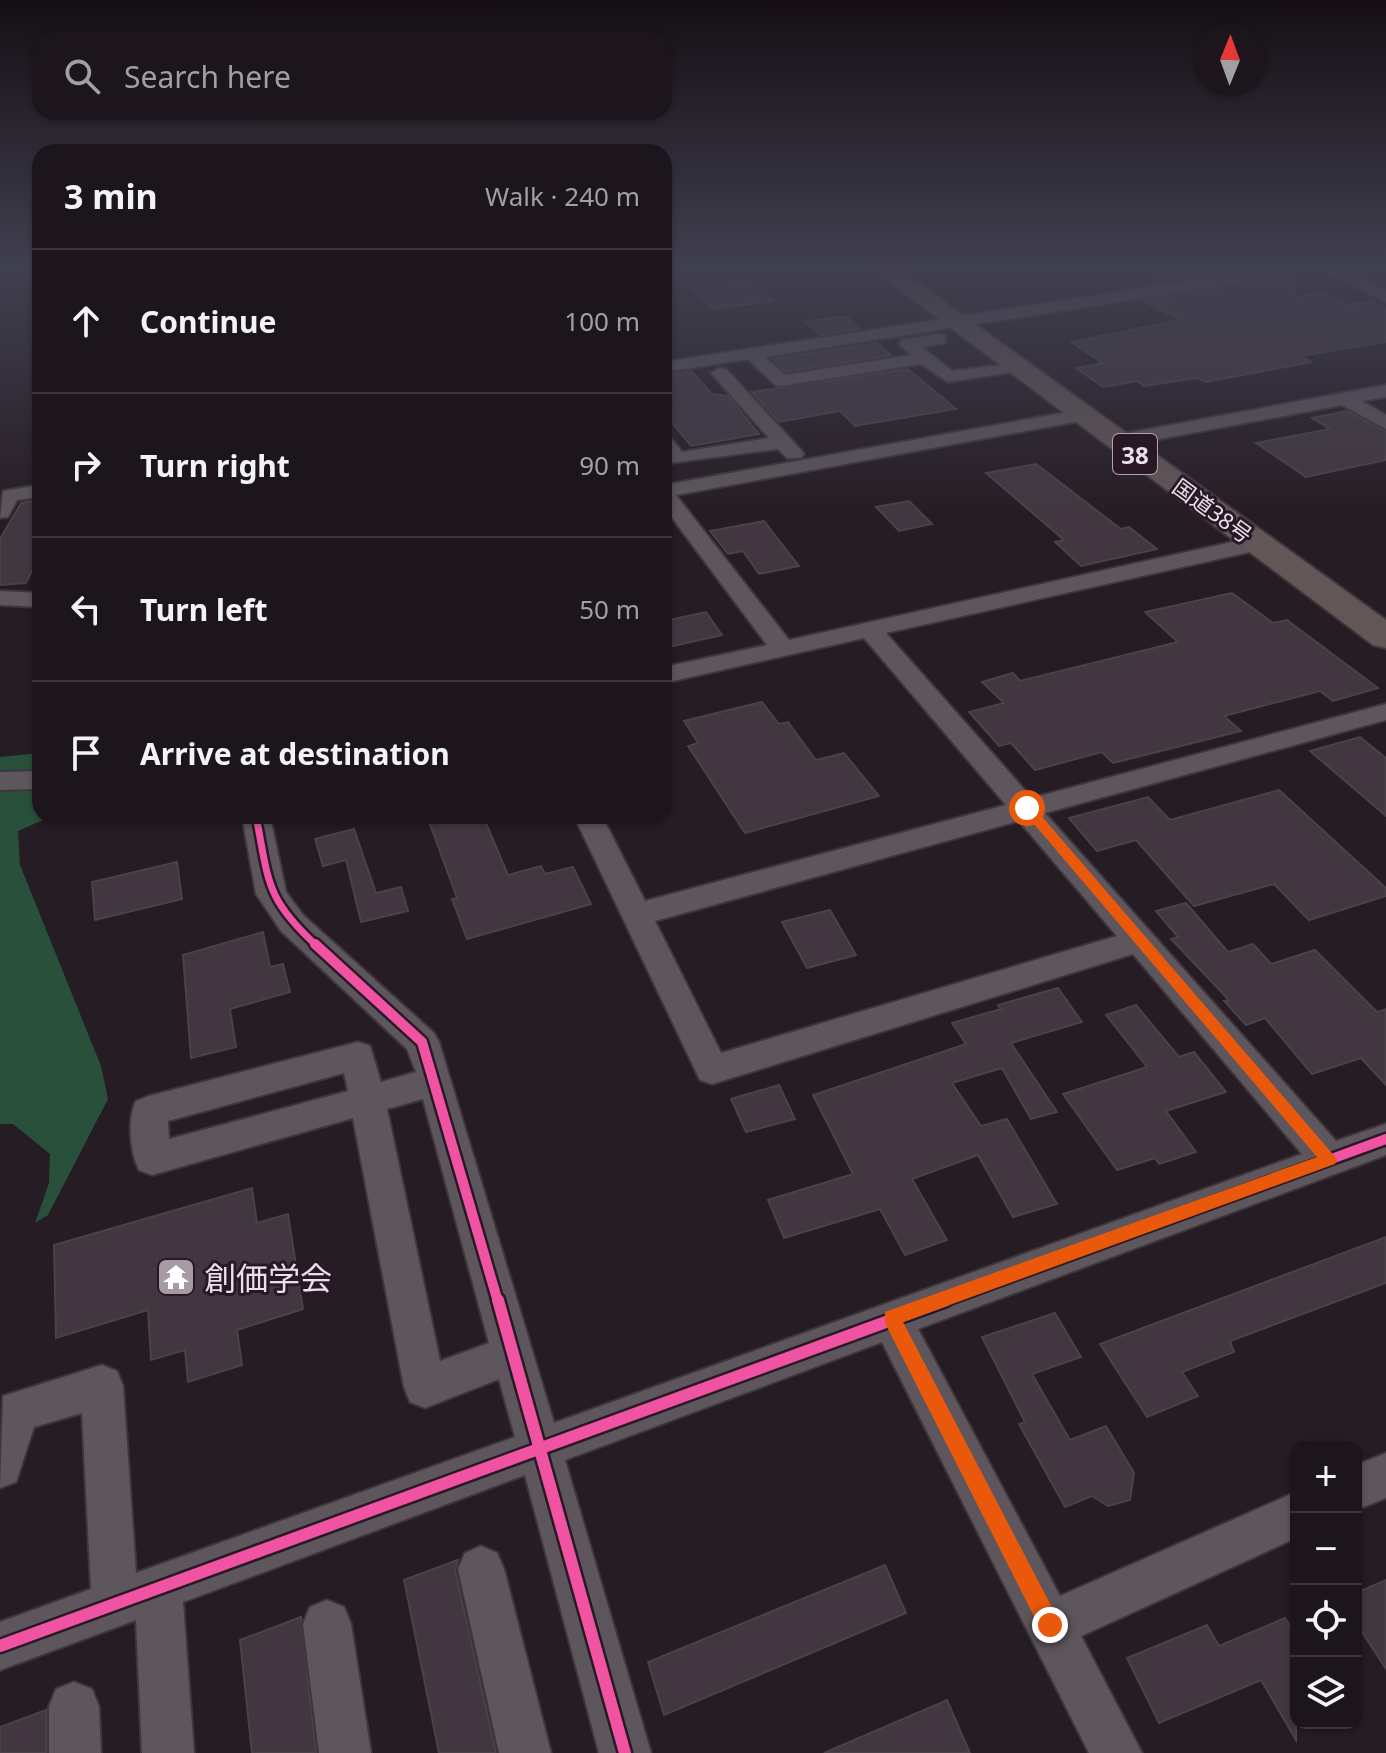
<!DOCTYPE html>
<html lang="en">
<head>
<meta charset="utf-8">
<style>
  body { margin:0; font-family:"Noto Sans","Noto Sans JP",sans-serif; background:#292228; color:#f1f3f6 }
  .controls { position:absolute; right:24px; bottom:24px; display:grid; overflow:hidden; border-radius:16px; box-shadow:0 2px 6px #0004 }
  .controls button { width:72px; height:72px; display:grid; place-items:center; padding:0; border:0; border-bottom:2px solid #3a343a; background:#1c151b; color:#f1f3f6; font:40px sans-serif }
  .compass { position:absolute; left:1194px; top:24px; width:72px; height:72px; border-radius:50%; background:#1c151b; box-shadow:0 2px 6px #0004; rotate:1deg }
  .stop { position:absolute; width:24px; height:24px; margin:-18px; border:6px solid #ea580c; border-radius:50%; background:#fff }
  .stop.end { background:#ea580c; border-color:#fff; box-shadow:0 2px 8px #0008 }
  .list { margin:0; padding:0; list-style:none }
  h2 { display:flex; justify-content:space-between; align-items:center; height:104px; margin:0; padding:0 32px; font-size:34px }
  h2 small { font-size:26px; font-weight:400; color:#a09fa3 }
  .list li { display:grid; grid-template-columns:52px 1fr auto; gap:24px; align-items:center; box-sizing:border-box; height:144px; padding:0 32px; border-top:2px solid #3a343a }
  .list b { display:block; font-size:30px; white-space:nowrap }
  .list em { font-size:26px; font-style:normal; color:#a09fa3 }
  .icon { flex:none; width:44px; height:44px; fill:none; stroke:currentColor; stroke-width:2; stroke-linecap:round; stroke-linejoin:round }
  .map { position:relative; flex:none; width:1386px; height:1753px; overflow:hidden }
  .search { position:absolute; background:#1c151b; box-shadow:0 2px 6px #0004; left:32px; top:32px; width:640px; height:88px; display:flex; align-items:center; gap:20px; box-sizing:border-box; padding:0 28px; border-radius:24px; color:#a09fa3; font-size:30px }
  .panel { position:absolute; background:#1c151b; box-shadow:0 2px 6px #0004; left:32px; top:144px; width:640px; height:680px; border-radius:24px }
  .map>svg:first-child { display:block }
  .forest { fill:#29503a }
  .building { fill:#423741; stroke:#4a4249; stroke-width:2 }
  .lines { fill:none; stroke-linecap:round; stroke-linejoin:round }
  .minor-casing { stroke:#3e363d; stroke-width:4 }
  .highway-casing { stroke:#3e363d; stroke-width:4 }
  .minor { fill:#5d565c; fill-rule:evenodd }
  .highway { fill:#625657; fill-rule:evenodd }
  .cycleway-far2-casing { stroke:#291927; stroke-width:12 }
  .cycleway-far1-casing { stroke:#291927; stroke-width:15 }
  .cycleway-casing { stroke:#291927; stroke-width:17 }
  .cycleway-far2 { stroke:#f153a3; stroke-width:7 }
  .cycleway-far1 { stroke:#f153a3; stroke-width:10 }
  .cycleway { stroke:#f153a3; stroke-width:12 }
  .route { fill:#ea580c }
  .labels { text-anchor:middle; dominant-baseline:central; stroke-width:6; stroke-linejoin:round; paint-order:stroke }
  .far-street-label { font-size:22px; fill:#ebe0ea; stroke:#291927 }
  .shield { fill:#291927; stroke:#b1a4b0; stroke-width:2 }
  .shield-label { font-size:24px; font-weight:bold; fill:#ebe0ea }
  .near-poi-label { font-size:32px; fill:#ebe0ea; stroke:#291927; text-anchor:start }
</style>
</head>
<body>
<div class="map">
<svg width="1386" height="1753" viewBox="0 0 1386 1753">
  <rect width="100%" height="100%" fill="#261c24"/>
  <path class="forest" d="M40,753v63h12l-34,15 2,34 81,201 7,33 -60,116 -13,8 14,-40 1,-29 -37,-30h-13v-367z"/>
  <g class="building">
    <path d="M1142,270h99l-79,12z"/>
    <path d="M1294,276l1,21 28,-4 25,12 24,-4 14,8v33l-85,14 10,6 -106,20 -8,-4 -53,8 -7,-5 -34,6 -27,-19 27,-5 -32,-21 110,-22 -38,-19z"/>
    <path d="M752,280l22,21 -61,8 -21,-21z"/>
    <path d="M846,316l14,13 -40,6 -15,-13z"/>
    <path d="M877,343l14,12 -105,17 -14,-13z"/>
    <path d="M908,369l48,40 -101,17 -15,-15 -61,11 -27,-30z"/>
    <path d="M691,371l21,23 16,2 31,38 -68,12 -27,-33v-38z"/>
    <path d="M1347,411l39,21v28l-80,17 -50,-34 74,-14 -18,-11z"/>
    <path d="M1036,464l85,65 8,-2 28,22 -76,17 -26,-24 9,-2 -78,-67z"/>
    <path d="M40,500v55l-14,28 -26,2v-46l21,-36z"/>
    <path d="M909,501l23,23 -33,7 -23,-24z"/>
    <path d="M764,521l35,45 -40,8 -16,-23 -15,3 -18,-23z"/>
    <path d="M1232,593l41,30 14,-3 91,68 -45,13 -13,-10 -96,25 17,15 -128,32 -11,-11 -67,18 -24,-27 -12,3 -30,-34 35,-9 -22,-21 31,-9 7,8 158,-39 -33,-30z"/>
    <path d="M706,612l16,23 -58,13v-27z"/>
    <path d="M762,702l17,22 9,-2 28,38 28,-7 35,43 -134,37 -57,-87 10,-3 -14,-22z"/>
    <path d="M1360,737l26,21v58l-76,-65z"/>
    <path d="M1279,790l107,98v8l-77,24 -35,-36 -80,22 -58,-66 -39,11 -28,-33 79,-21 22,23z"/>
    <path d="M427,816h56l25,59 33,-9 4,8 28,-7 18,37 -124,35 -15,-40 5,-1z"/>
    <path d="M354,829l22,64 25,-6 7,24 -47,11 -15,-62 -23,6 -8,-27z"/>
    <path d="M177,862l5,37 -87,21 -3,-38z"/>
    <path d="M1186,903l42,49 25,-8 18,20 44,-14 62,62 9,-3v76l-25,-27 -49,16 -47,-56 -19,7 -22,-24 5,-1 -58,-61 7,-2 -22,-26z"/>
    <path d="M830,910l26,45 -49,13 -25,-46z"/>
    <path d="M263,932l7,35 13,-3 7,28 -60,17 6,38 -45,11 -8,-103z"/>
    <path d="M1058,988l24,34 -71,21 46,69 -26,7 -29,-51 -50,15 29,43 26,-7 50,85 -44,13 -35,-62 -66,24 35,61 -42,15 -25,-46 -96,29 -16,-38 85,-26 -40,-79 153,-51 -14,-21 49,-14 -3,-4z"/>
    <path d="M1136,1005l43,52 15,-5 32,40 -60,19 30,41 -37,12 -4,-6 -38,12 -54,-76 84,-27 -41,-52z"/>
    <path d="M779,1085l16,34 -49,13 -15,-33z"/>
    <path d="M252,1188l5,35 31,-9 15,95 -66,21 5,35 -54,17 -3,-32 -34,10 -3,-50 -92,28 -2,-93z"/>
    <path d="M1386,1237v46l-156,58 4,11 -52,20 16,24 -51,21 -47,-73z"/>
    <path d="M1055,1313l26,44 -49,17 38,66 36,-14 28,47 -4,27 -22,6 -16,-10 -27,11 -46,-83 6,-2 -43,-85z"/>
    <path d="M458,1560l-3,10 41,183h-57l-35,-173z"/>
    <path d="M885,1565l21,48 -242,102 -16,-53z"/>
    <path d="M1386,1580v89l-30,-46v-30z"/>
    <path d="M301,1617l15,136h-64l-12,-113z"/>
    <path d="M1285,1618l11,17v105l-35,-60 -102,43 -32,-65 80,-33 12,21z"/>
    <path d="M947,1700l23,53h-146z"/>
    <path d="M46,1710v43h-46v-26z"/>
  </g>
  <g class="lines">
    <defs>
      <g id="minor">
        <path d="M1260,270h38l-8,5 -525,82 20,18 126,-20 -12,-11 3,-4 37,-6 6,1v8l-23,4 30,24 72,-9 3,4 -9,5 -70,11 -27,-18 -140,22 -6,-1 -27,-26 -84,13v-10z"/>
        <path d="M1324,270h20l42,21v11z"/>
        <path d="M720,368l6,1 75,81 3,4 -3,4h-14l-9,-9 -108,14 -6,-8v-19l7,2 11,14 87,-14 -58,-65z"/>
        <path d="M1386,385v12l-24,4 24,14v14l-44,-24 -225,42 -10,-6 10,-6z"/>
        <path d="M1084,409l9,6 -2,4 -415,76 113,145 470,-104 8,2 3,5 -11,7 -373,83 146,165 354,-94v16l-341,93 291,328 50,-17v31l-468,174 142,267 236,-104v46l-215,98 61,117h-53l-207,-411 -317,118 86,293h-52l-74,-278 -342,127 11,151h-52l-6,-133 -136,50v-48l91,-33 -9,-176 -48,14 -18,55 -16,6 3,-92 99,-31 15,6 6,15 13,187 379,-136 -16,-58 -74,29 -15,-6 -6,-15 -51,-269 -201,57 -13,-5c-9,-18 -12,-51 -3,-69l13,-5 209,-54 12,4 11,36 35,-10 -9,-23 -126,-118 -25,-37 -14,-78h28l16,76 17,23 131,118 5,9 115,381 748,-269 -169,-200 -421,130 -12,-4 -126,-264h28l43,85 361,-96 -142,-167 -200,45v-16l103,-22 -103,-138v-22zM1019,821l98,115 -396,117 -66,-132zM344,1073l4,18 -179,48 -1,-18zM423,1099l66,244 -49,18 -53,-252z"/>
        <path d="M40,485v12l-23,3 -9,17 -8,1 3,-27z"/>
        <path d="M0,591l40,2v14l-40,-2z"/>
        <path d="M40,771v18l-40,1v-18z"/>
        <path d="M1386,1453v45l-30,12v-45z"/>
        <path d="M481,1546l16,7 7,16 47,184h-52l-41,-184 7,-16z"/>
        <path d="M327,1600l17,7 7,17 20,129h-52l-16,-129 7,-17z"/>
        <path d="M74,1682l18,7 7,18 2,46h-52v-46l7,-18z"/>
      </g>
      <path id="highway" d="M874,270h26l486,350v28l-13,-3z"/>
    </defs>
    <use href="#minor" class="minor-casing"/>
    <use href="#highway" class="highway-casing"/>
    <use href="#minor" class="minor"/>
    <use href="#highway" class="highway"/>
    <defs>
      <path id="cycleway-far2" d="M256,816c13,66 9,82 61,130"/>
      <g id="cycleway-far1">
        <path d="M315,944l107,98 76,260"/>
        <path d="M941,1302l445,-163"/>
      </g>
      <g id="cycleway">
        <path d="M498,1300l127,453"/>
        <path d="M0,1646l946,-346"/>
      </g>
    </defs>
    <use href="#cycleway-far2" class="cycleway-far2-casing"/>
    <use href="#cycleway-far1" class="cycleway-far1-casing"/>
    <use href="#cycleway" class="cycleway-casing"/>
    <use href="#cycleway-far2" class="cycleway-far2"/>
    <use href="#cycleway-far1" class="cycleway-far1"/>
    <use href="#cycleway" class="cycleway"/>
  </g>
  <linearGradient id="sky" x2="0" y2="1"><stop stop-color="#150f14"/><stop offset="0.52" stop-color="#414050"/><stop offset="1" stop-color="#414050" stop-opacity="0"/></linearGradient>
  <rect width="1386" height="515" fill="url(#sky)"/>
  <path class="route" d="M1023,805h9l305,354 -2,5 -432,158 154,295 3,8 -3,7 -7,3 -8,-3 -157,-309v-11l432,-155 -294,-346z"/>
  <defs>
    <symbol id="temple-square" viewBox="-11 -11 22 22"><rect x="-9" y="-9" width="18" height="18" rx="4" fill="#a69ba5" stroke="#291927"/><path d="M0-6L5-2H3V0L6.5 2.5H4V6H1.5V3h-3V6H-4V2.5H-6.5L-3 0V-2H-5Z" fill="#fff"/></symbol>
  </defs>
  <g fill-rule="evenodd">
    <use href="#temple-square" x="154" y="1255" width="44" height="44"/>
  </g>
  <g class="labels">
    <g class="far-street-label">
      <text transform="translate(1213 510) rotate(36)">国道38号</text>
    </g>
    <rect class="shield" x="1113" y="434" width="44" height="40" rx="6"/>
    <g class="shield-label">
      <text x="1135" y="454">38</text>
    </g>
    <g class="near-poi-label">
      <text x="204" y="1277">創価学会</text>
    </g>
  </g>
</svg>
<div class="controls">
<button>+</button>
<button>−</button>
<button><svg class="icon" aria-label="locate" viewBox="0 0 24 24"><circle cx="12" cy="12" r="6"/><path d="M12 2v4M12 18v4M2 12h4M18 12h4"/></svg></button>
<button><svg class="icon" aria-label="layers" viewBox="0 0 24 24"><path d="M12 4l9 5-9 5-9-5zM3 14l9 5 9-5"/></svg></button>
</div>
<svg class="compass" viewBox="-18 -18 36 36"><path d="M0-13l5 13h-10z" fill="#e53935"/><path d="M0 13l5-13h-10z" fill="#a09fa3"/></svg>
<div class="stop" style="left:1027px;top:808px"></div>
<div class="stop end" style="left:1050px;top:1625px"></div>
<div class="search"><svg class="icon" aria-label="search" viewBox="0 0 24 24"><circle cx="10" cy="10" r="6"/><path d="M15 15l6 6"/></svg>Search here</div>
<section class="panel">
<h2>3 min<small>Walk · 240 m</small></h2>
<ul class="list">
<li><svg class="icon" aria-label="ahead" viewBox="0 0 24 24"><path d="M12 20V5M6 11l6-6 6 6"/></svg><div><b>Continue</b></div><em>100 m</em></li>
<li><svg class="icon" aria-label="right" viewBox="0 0 24 24"><path d="M7 20v-9h11M14 6l5 5-5 5"/></svg><div><b>Turn right</b></div><em>90 m</em></li>
<li><svg class="icon" aria-label="left" viewBox="0 0 24 24"><path d="M17 20v-9H6M10 6l-5 5 5 5"/></svg><div><b>Turn left</b></div><em>50 m</em></li>
<li><svg class="icon" aria-label="arrive" viewBox="0 0 24 24"><path d="M6 21V4h12l-3 4 3 4H6"/></svg><div><b>Arrive at destination</b></div></li>
</ul>
</section>
</div>
</body>
</html>
